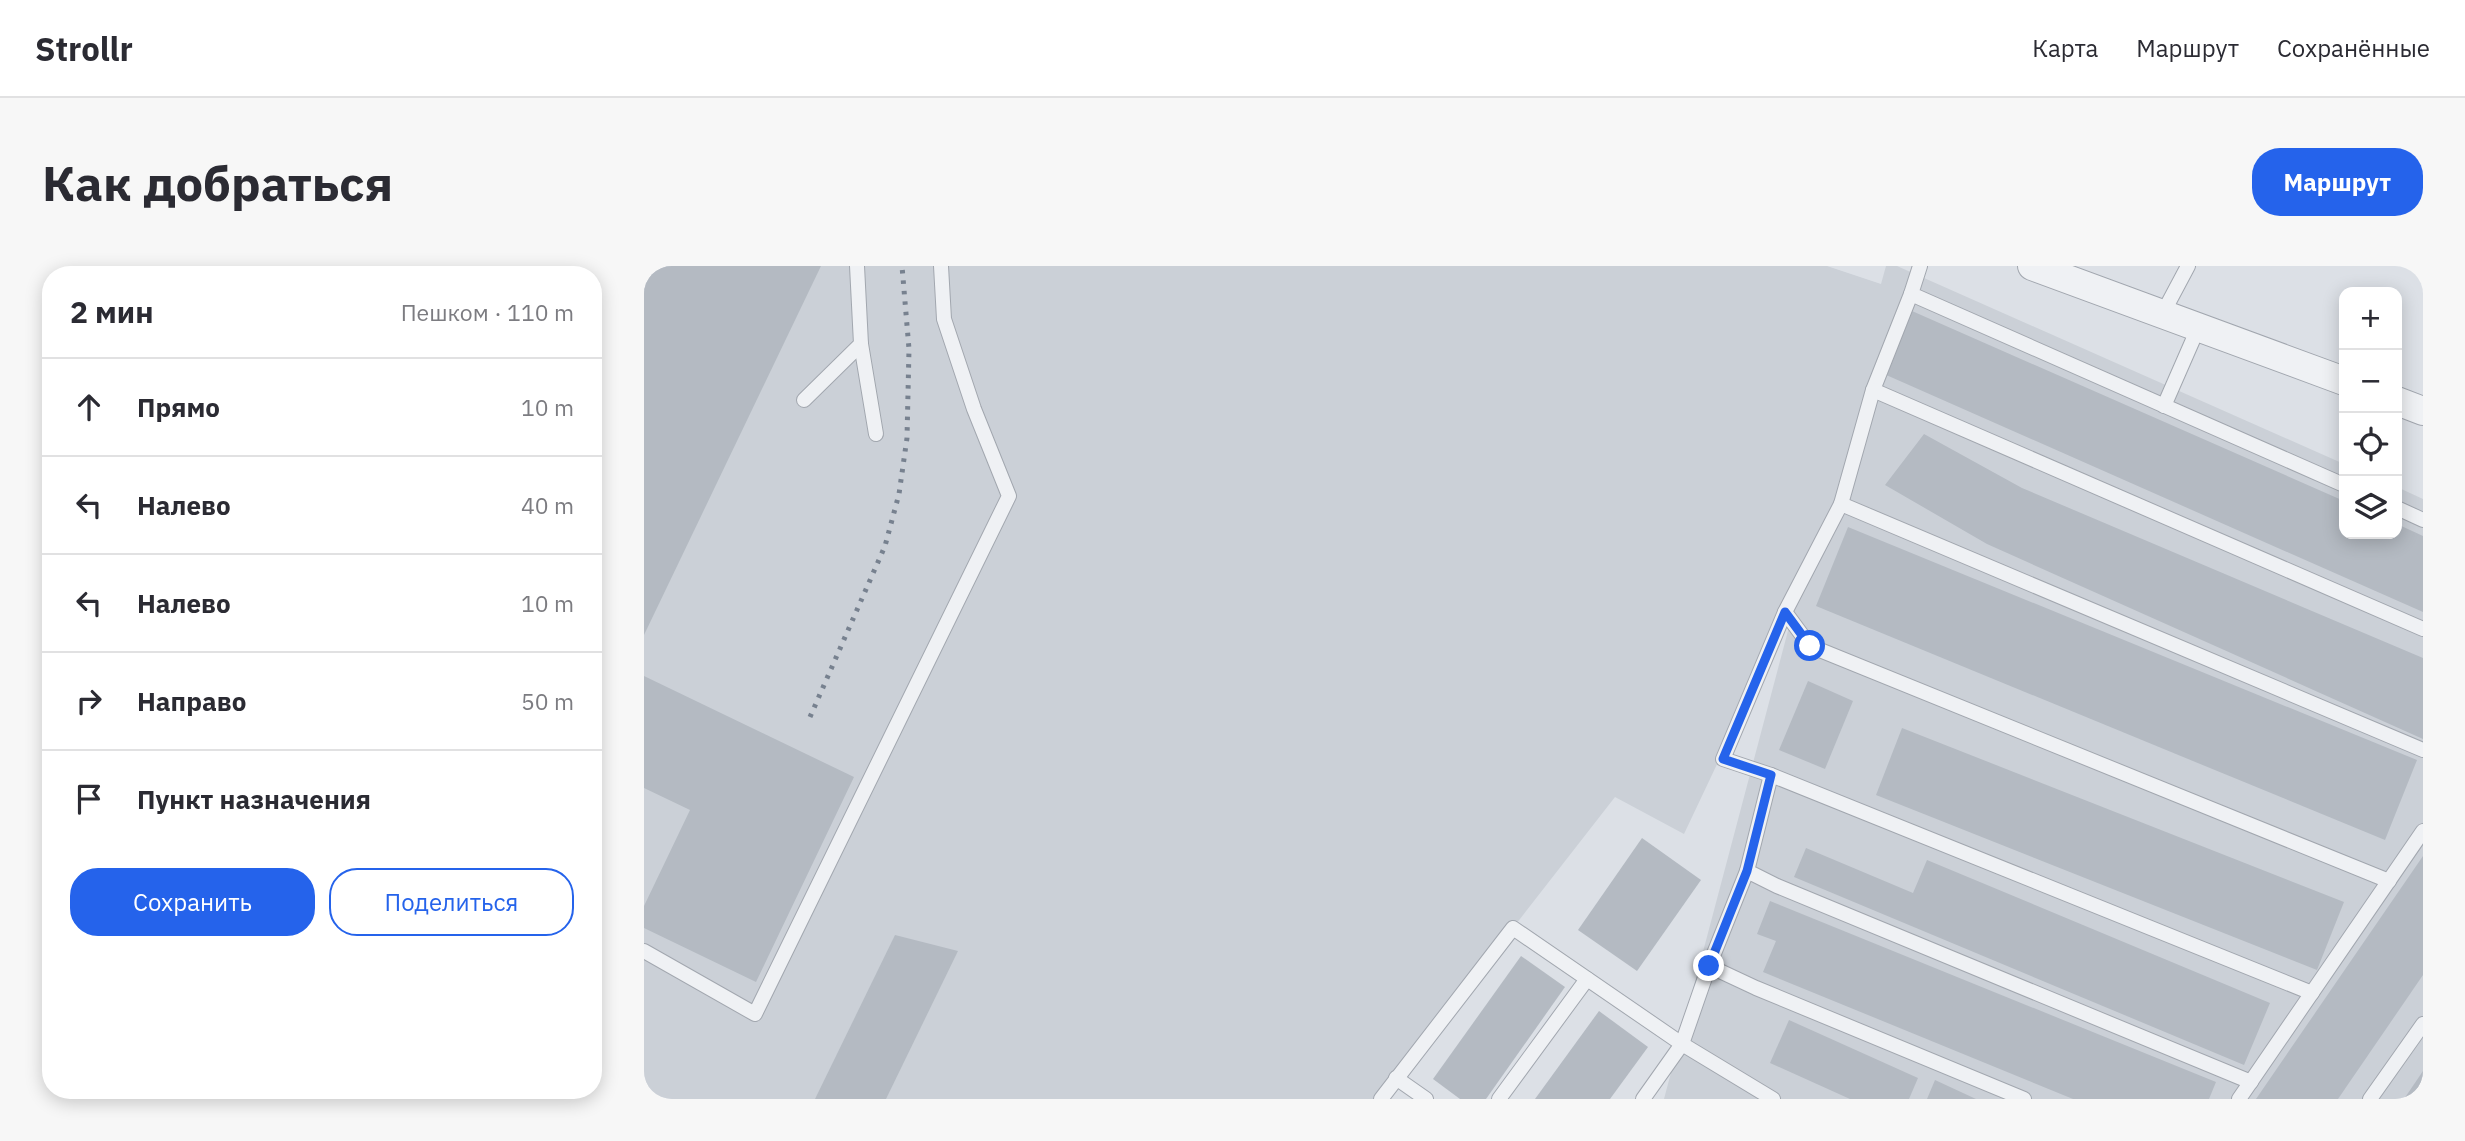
<!DOCTYPE html>
<html lang="ru">
<head>
<meta charset="utf-8">
<style>
  body { margin:0; font-family:"IBM Plex Sans",sans-serif; background:#f7f7f7; color:#2b2b33 }
  .controls { position:absolute; right:21px; top:21px; display:grid; overflow:hidden; border-radius:14px; box-shadow:0 4px 18px #0003 }
  .controls button { width:63px; height:63px; display:grid; place-items:center; padding:0; border:0; border-bottom:2px solid #e1e1e2; background:#fff; color:#2b2b33; font:35px sans-serif }
  .stop { position:absolute; width:21px; height:21px; margin:-16px; border:5px solid #2563eb; border-radius:50%; background:#fff }
  .stop.end { background:#2563eb; border-color:#fff; box-shadow:0 2px 7px #0008 }
  .list { margin:0; padding:0; list-style:none }
  h2 { display:flex; justify-content:space-between; align-items:center; height:91px; margin:0; padding:0 28px; font-size:30px }
  h2 small { font-size:23px; font-weight:400; color:#7c7c81 }
  .list li { display:grid; grid-template-columns:46px 1fr auto; gap:21px; align-items:center; box-sizing:border-box; height:98px; padding:0 28px; border-top:2px solid #e1e1e2 }
  .list b { display:block; font-size:26px; white-space:nowrap }
  .list em { font-size:23px; font-style:normal; color:#7c7c81 }
  .actions { display:flex; gap:14px; padding:21px 28px }
  .actions a { flex:1; padding:16px 0; border:2px solid #2563eb; border-radius:28px; text-align:center; font-size:24px; color:#2563eb }
  .actions .main { background:#2563eb; color:#fff }
  .icon { flex:none; width:38px; height:38px; fill:none; stroke:currentColor; stroke-width:2; stroke-linecap:round; stroke-linejoin:round }
  .map { position:relative; flex:none; width:1779px; height:833px; overflow:hidden; border-radius:28px }
  header { display:flex; align-items:center; gap:42px; box-sizing:border-box; height:98px; padding:0 35px; background:#fff; border-bottom:2px solid #e1e1e2 }
  header strong { font-size:33px }
  nav { display:flex; gap:38px; margin-inline-start:auto; font-size:24px }
  .intro { display:flex; align-items:center; justify-content:space-between; box-sizing:border-box; height:168px; padding:0 42px }
  h1 { margin:0; font-size:49px }
  .button { padding:18px 32px; border-radius:28px; background:#2563eb; color:#fff; font-size:24px; font-weight:700 }
  main { display:flex; gap:42px; padding:0 42px }
  aside { flex:1; background:#fff; border-radius:28px; box-shadow:0 4px 18px #0003 }
  .map>svg:first-child { display:block }
  .built { fill:#cbd0d7 }
  .building { fill:#b4bac2 }
  .lines { fill:none; stroke-linecap:round; stroke-linejoin:round }
  .service-casing { stroke:#a2a7af; stroke-width:16 }
  .minor-casing { stroke:#a2a7af; stroke-width:30 }
  .service { stroke:#eff1f4; stroke-width:14 }
  .minor { stroke:#eff1f4; stroke-width:28 }
  .rail { stroke:#77818f; stroke-width:5; stroke-dasharray:3.5 7; stroke-linecap:butt }
  .route { stroke:#2563eb; stroke-width:9 }
</style>
</head>
<body>
<header>
<strong>Strollr</strong>
<nav><a>Карта</a><a>Маршрут</a><a>Сохранённые</a></nav>
</header>
<div class="intro"><h1>Как добраться</h1><a class="button">Маршрут</a></div>
<main>
<aside>
<h2>2 мин<small>Пешком · 110 m</small></h2>
<ul class="list">
<li><svg class="icon" aria-label="ahead" viewBox="0 0 24 24"><path d="M12 20V5M6 11l6-6 6 6"/></svg><div><b>Прямо</b></div><em>10 m</em></li>
<li><svg class="icon" aria-label="left" viewBox="0 0 24 24"><path d="M17 20v-9H6M10 6l-5 5 5 5"/></svg><div><b>Налево</b></div><em>40 m</em></li>
<li><svg class="icon" aria-label="left" viewBox="0 0 24 24"><path d="M17 20v-9H6M10 6l-5 5 5 5"/></svg><div><b>Налево</b></div><em>10 m</em></li>
<li><svg class="icon" aria-label="right" viewBox="0 0 24 24"><path d="M7 20v-9h11M14 6l5 5-5 5"/></svg><div><b>Направо</b></div><em>50 m</em></li>
<li><svg class="icon" aria-label="arrive" viewBox="0 0 24 24"><path d="M6 21V4h12l-3 4 3 4H6"/></svg><div><b>Пункт назначения</b></div></li>
</ul>
<div class="actions"><a class="main">Сохранить</a><a>Поделиться</a></div>
</aside>
<div class="map">
<svg width="1779" height="833" viewBox="0 0 1779 833">
  <rect width="100%" height="100%" fill="#dce0e6"/>
  <path class="built" d="M0,0h1183l54,18 5,-18h11l447,198v70h53v-47l26,12v600h-759l134,-506 -114,241 -69,-37 -102,131 -125,171h-744z"/>
  <g class="building">
    <path d="M0,0h177l-177,369z"/>
    <path d="M1268,45l432,190v33h53v-10l26,12v76l-539,-238z"/>
    <path d="M1280,168l98,54 401,170v81l-436,-195 -102,-59z"/>
    <path d="M1204,261l569,233 -32,80 -569,-234z"/>
    <path d="M0,410l210,101 -98,205 -112,-54v-22l46,-96 -46,-22z"/>
    <path d="M1164,415l45,20 -28,68 -46,-19z"/>
    <path d="M1258,462l442,174 -27,68 -441,-175z"/>
    <path d="M998,572l59,42 -64,91 -59,-41z"/>
    <path d="M1162,582l107,45 14,-33 343,143 -26,62 -450,-188z"/>
    <path d="M1779,590v119l-85,124h-82z"/>
    <path d="M1126,635l446,181 -7,17h-136l-310,-127 13,-31 -19,-7z"/>
    <path d="M251,669l63,16 -72,148h-71z"/>
    <path d="M877,690l44,31 -79,112h-26l-27,-20z"/>
    <path d="M955,745l49,36 -38,52h-75z"/>
    <path d="M1145,754l129,58 -9,21h-59l-80,-36z"/>
    <path d="M1779,805v28h-19z"/>
    <path d="M1291,814l41,19h-49z"/>
  </g>
  <g class="lines">
    <defs>
      <g id="service">
        <path d="M1276,0l-9,28 433,191"/>
        <path d="M1267,28l-38,96 -32,114 582,246"/>
        <path d="M1519,47l25,-47"/>
        <path d="M217,78l15,90"/>
        <path d="M1229,124l550,239"/>
        <path d="M160,134l57,-56 -4,-78"/>
        <path d="M1520,140l35,-80"/>
        <path d="M1197,238l-56,108 25,34 579,235"/>
        <path d="M1753,242l26,12"/>
        <path d="M1141,346l-62,147 48,16 541,218"/>
        <path d="M1127,509l-24,96 30,15 474,196"/>
        <path d="M1103,605l-38,95 47,22 268,111"/>
        <path d="M0,685l111,63 254,-518 -35,-87 -30,-90 -3,-53"/>
        <path d="M752,812l30,21"/>
        <path d="M737,833l132,-171 169,116 91,55"/>
        <path d="M855,833l88,-120"/>
        <path d="M999,833l39,-55 27,-78"/>
        <path d="M1595,833l184,-268"/>
        <path d="M1726,833l53,-75"/>
      </g>
      <g id="minor">
        <path d="M1388,0l312,115"/>
        <path d="M1753,135l26,10"/>
      </g>
    </defs>
    <use href="#service" class="service-casing"/>
    <use href="#minor" class="minor-casing"/>
    <use href="#service" class="service"/>
    <use href="#minor" class="minor"/>
    <path class="rail" d="M166,451l75,-171 14,-52 8,-56 2,-89 -7,-83"/>
  </g>
  <g class="lines">
    <path class="route" d="M1065,700l38,-95 24,-96 -48,-16 62,-147 25,34"/>
  </g>
</svg>
<div class="controls">
<button>+</button>
<button>−</button>
<button><svg class="icon" aria-label="locate" viewBox="0 0 24 24"><circle cx="12" cy="12" r="6"/><path d="M12 2v4M12 18v4M2 12h4M18 12h4"/></svg></button>
<button><svg class="icon" aria-label="layers" viewBox="0 0 24 24"><path d="M12 4l9 5-9 5-9-5zM3 14l9 5 9-5"/></svg></button>
</div>
<div class="stop" style="left:1166px;top:380px"></div>
<div class="stop end" style="left:1065px;top:700px"></div>
</div>
</main>
</body>
</html>
